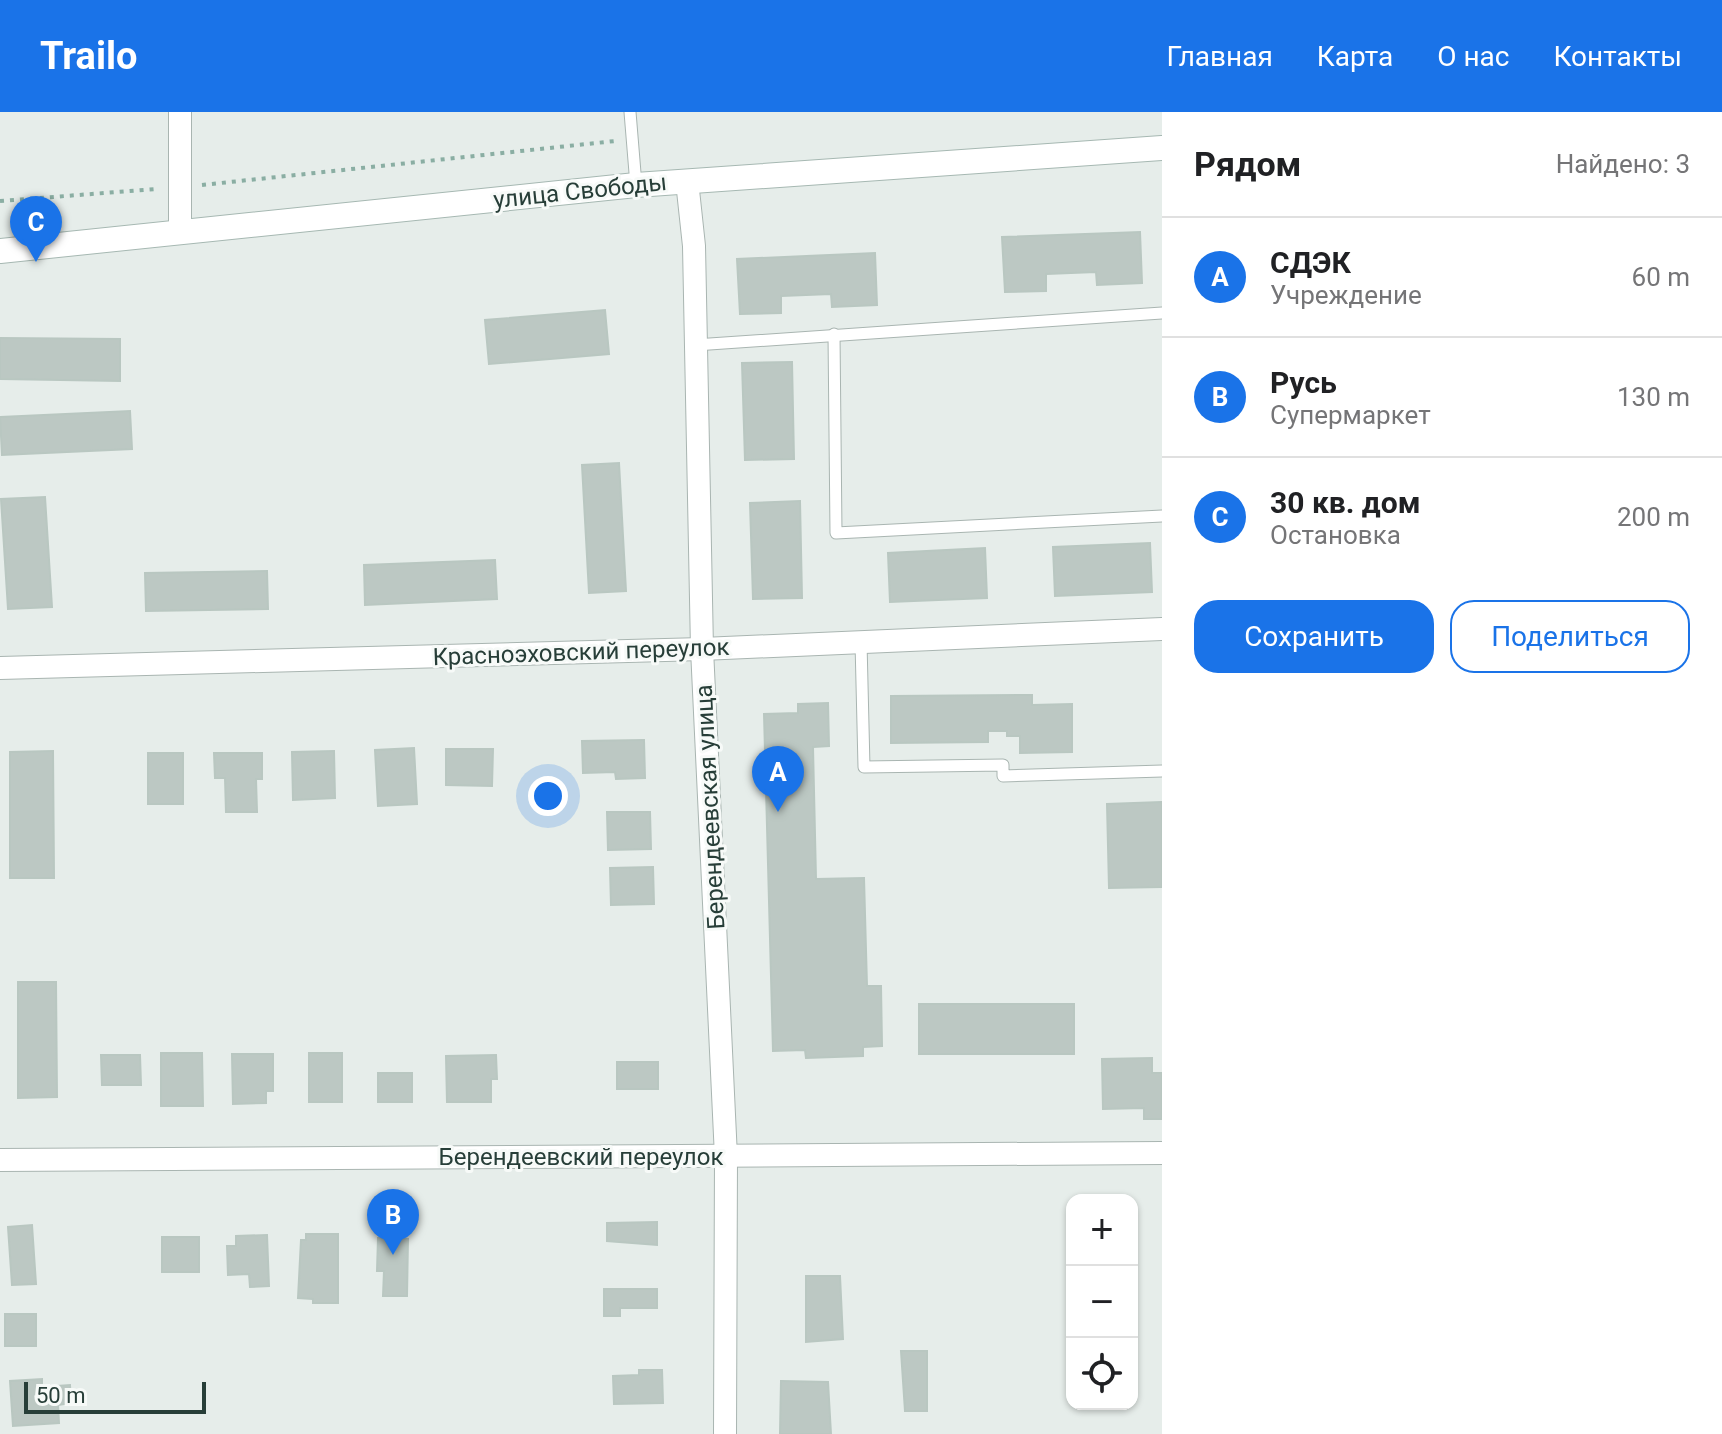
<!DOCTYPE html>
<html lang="ru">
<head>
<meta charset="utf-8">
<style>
  body { margin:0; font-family:Roboto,sans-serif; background:#f6f6f6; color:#202124 }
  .controls { position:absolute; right:24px; bottom:24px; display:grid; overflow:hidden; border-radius:16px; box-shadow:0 2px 6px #0004 }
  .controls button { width:72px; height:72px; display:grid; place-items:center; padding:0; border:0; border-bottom:2px solid #e0e0e0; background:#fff; color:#202124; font:40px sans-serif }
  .scale { position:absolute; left:24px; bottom:20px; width:182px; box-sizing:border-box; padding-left:8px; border:4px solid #273e38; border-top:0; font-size:22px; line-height:28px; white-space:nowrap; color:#273e38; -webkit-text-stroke:6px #f7faf8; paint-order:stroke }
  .you { position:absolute; left:548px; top:684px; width:28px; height:28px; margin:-20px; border:6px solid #fff; border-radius:50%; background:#1a73e8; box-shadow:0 0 0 12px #1a73e833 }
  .badge { display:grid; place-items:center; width:52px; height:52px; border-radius:50%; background:#1a73e8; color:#fff; font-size:26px; font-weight:700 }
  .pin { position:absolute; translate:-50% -66px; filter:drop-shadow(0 2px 4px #0008) }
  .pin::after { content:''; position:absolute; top:42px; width:28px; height:24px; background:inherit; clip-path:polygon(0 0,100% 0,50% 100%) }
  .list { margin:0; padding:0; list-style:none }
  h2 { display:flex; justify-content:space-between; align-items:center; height:104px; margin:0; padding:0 32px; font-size:34px }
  h2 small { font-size:26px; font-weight:400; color:#757577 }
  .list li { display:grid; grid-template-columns:52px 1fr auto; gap:24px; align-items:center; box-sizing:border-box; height:120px; padding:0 32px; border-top:2px solid #e0e0e0 }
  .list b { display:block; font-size:30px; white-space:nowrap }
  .list p { margin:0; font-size:26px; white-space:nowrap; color:#757577 }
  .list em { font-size:26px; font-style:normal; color:#757577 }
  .actions { display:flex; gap:16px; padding:24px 32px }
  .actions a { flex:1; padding:18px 0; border:2px solid #1a73e8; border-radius:24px; text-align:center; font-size:28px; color:#1a73e8 }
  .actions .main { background:#1a73e8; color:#fff }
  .icon { flex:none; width:44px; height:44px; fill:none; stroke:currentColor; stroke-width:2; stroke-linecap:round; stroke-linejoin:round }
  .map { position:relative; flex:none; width:1162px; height:1322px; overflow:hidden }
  header { display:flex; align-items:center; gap:48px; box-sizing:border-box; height:112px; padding:0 40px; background:#1a73e8; color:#fff }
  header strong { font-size:38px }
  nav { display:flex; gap:44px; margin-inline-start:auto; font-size:28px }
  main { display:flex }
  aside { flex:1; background:#fff }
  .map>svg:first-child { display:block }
  .building { fill:#bcc8c3; stroke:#b9c7c1; stroke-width:2 }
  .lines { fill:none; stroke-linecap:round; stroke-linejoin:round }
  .lane-casing { stroke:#a9b5b1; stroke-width:13 }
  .street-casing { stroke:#a9b5b1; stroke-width:24 }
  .secondary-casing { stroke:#a6b8b2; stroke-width:26 }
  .path { stroke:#8aaea3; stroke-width:4; stroke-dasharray:4 6; stroke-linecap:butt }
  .lane { stroke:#fff; stroke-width:11 }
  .street { stroke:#fff; stroke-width:22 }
  .secondary { stroke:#fff; stroke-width:24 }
  .labels { text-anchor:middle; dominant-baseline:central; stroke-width:6; stroke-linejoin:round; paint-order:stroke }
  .street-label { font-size:24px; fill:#273e38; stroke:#f7faf8 }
</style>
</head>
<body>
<header>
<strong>Trailo</strong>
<nav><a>Главная</a><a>Карта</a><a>О нас</a><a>Контакты</a></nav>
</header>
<main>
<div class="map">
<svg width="1162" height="1322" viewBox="0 0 1162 1322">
  <rect width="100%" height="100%" fill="#e6edea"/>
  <g class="building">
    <path d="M1140,120l2,51 -45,2 -1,-13 -50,2v17l-41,1 -3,-55z"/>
    <path d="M875,141l2,52 -45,2 -1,-13 -50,2v17l-41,1 -3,-55z"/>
    <path d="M605,198l4,44 -120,10 -4,-44z"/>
    <path d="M0,226l120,1v42l-120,-2z"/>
    <path d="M792,250l2,97 -49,1 -3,-97z"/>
    <path d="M130,299l2,38 -130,6 -2,-38z"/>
    <path d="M619,351l7,128 -37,2 -7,-128z"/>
    <path d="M45,385l7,110 -44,2 -7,-110z"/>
    <path d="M800,389l2,97 -49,1 -3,-96z"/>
    <path d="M1150,431l2,49 -97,4 -2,-49z"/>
    <path d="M985,436l2,50 -97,4 -2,-49z"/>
    <path d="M495,448l2,39 -132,6 -1,-40z"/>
    <path d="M267,459l1,38 -122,2 -1,-38z"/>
    <path d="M1032,583v10l40,-1v48l-52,1v-17h-13v-5h-19v11l-97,1v-47z"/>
    <path d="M828,591l1,43 -16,1 3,132 48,-1 3,108h14l1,60 -19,1v9l-57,2 -1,-8 -32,1 -9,-337 34,-1v-9z"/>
    <path d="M644,628l1,38 -29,1 -1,-7 -32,1 -1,-32z"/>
    <path d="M414,636l3,56 -39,2 -3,-56z"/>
    <path d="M446,637h47l-1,37 -46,-1z"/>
    <path d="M53,639l1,127h-44v-126z"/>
    <path d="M334,639l1,47 -42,2 -1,-48z"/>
    <rect x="148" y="641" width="35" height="51"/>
    <path d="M214,641h48v26h-6l1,33h-31l-1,-34h-10z"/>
    <path d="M1162,690v85l-53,1 -2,-84z"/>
    <path d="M607,700h43l1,37 -43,1z"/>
    <path d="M653,755l1,37 -43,1 -1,-37z"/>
    <path d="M18,870h38l1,115 -39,1z"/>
    <rect x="919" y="892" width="155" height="50"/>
    <path d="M161,941h41l1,53h-42z"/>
    <rect x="309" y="941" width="33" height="49"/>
    <path d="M232,942h41v37h-7v12l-33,1z"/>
    <path d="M101,943h39l1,30h-39z"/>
    <path d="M496,943l1,24h-6v23h-44l-1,-46z"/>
    <path d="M1152,946v15h10v46h-18v-11l-41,1 -1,-50z"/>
    <rect x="617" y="950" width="41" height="27"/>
    <rect x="378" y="961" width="34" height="29"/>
    <path d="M657,1110v23l-50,-4v-18z"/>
    <path d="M32,1113l4,59 -24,1 -4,-58z"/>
    <path d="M306,1122h32v69h-25v-4l-15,-1 3,-58h5z"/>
    <path d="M267,1123l2,51 -19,1 -1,-13 -21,1 -1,-29h9v-10z"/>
    <rect x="162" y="1125" width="37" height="35"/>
    <path d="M378,1126l30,1 -1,57h-24l1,-25h-7z"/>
    <path d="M806,1164h34l3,63 -37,3z"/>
    <path d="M604,1177h53v19h-37v8h-16z"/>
    <rect x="5" y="1202" width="31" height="32"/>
    <path d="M901,1239h26v60h-22z"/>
    <path d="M639,1258h23l1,33 -49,1 -1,-28 26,-1z"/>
    <path d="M42,1267v8l28,-2 1,18 -13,2 1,18 -46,3 -3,-45z"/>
    <path d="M781,1269l47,1 3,52h-51z"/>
  </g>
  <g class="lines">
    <defs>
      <g id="lane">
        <path d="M630,0l6,73"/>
        <path d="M834,222l2,199 326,-17"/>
        <path d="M695,233l467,-32"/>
        <path d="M861,530l3,125 139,-2v11l159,-5"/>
      </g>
      <g id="street">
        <path d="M180,0v120"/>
        <path d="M687,69l7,65 8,403 24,508 -1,277"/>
        <path d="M0,556l702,-19 460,-20"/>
        <path d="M0,1048l1162,-7"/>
      </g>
      <path id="secondary" d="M0,139l636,-66 526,-37"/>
    </defs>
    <use href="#lane" class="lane-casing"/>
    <use href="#street" class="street-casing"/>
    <use href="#secondary" class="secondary-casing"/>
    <g class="path">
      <path d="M202,73l413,-44"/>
      <path d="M0,89l157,-12"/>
    </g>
    <use href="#lane" class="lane"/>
    <use href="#street" class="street"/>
    <use href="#secondary" class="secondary"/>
  </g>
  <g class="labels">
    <g class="street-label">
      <text transform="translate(580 79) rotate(-6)">улица Свободы</text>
      <text transform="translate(581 540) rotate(-2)">Красноэховский переулок</text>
      <text transform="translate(710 695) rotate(-93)">Берендеевская улица</text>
      <text x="581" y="1045">Берендеевский переулок</text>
    </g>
  </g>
</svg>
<div class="controls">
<button>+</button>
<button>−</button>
<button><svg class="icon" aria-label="locate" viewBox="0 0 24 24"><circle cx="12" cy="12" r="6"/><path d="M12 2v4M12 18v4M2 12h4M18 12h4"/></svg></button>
</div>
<div class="scale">50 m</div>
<div class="you"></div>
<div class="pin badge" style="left:778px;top:700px">A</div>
<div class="pin badge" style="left:393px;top:1143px">B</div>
<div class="pin badge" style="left:36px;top:150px">C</div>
</div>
<aside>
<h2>Рядом<small>Найдено: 3</small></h2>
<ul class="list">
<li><span class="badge">A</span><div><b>СДЭК</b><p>Учреждение</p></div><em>60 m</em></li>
<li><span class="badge">B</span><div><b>Русь</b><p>Супермаркет</p></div><em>130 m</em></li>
<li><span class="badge">C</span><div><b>30 кв. дом</b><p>Остановка</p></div><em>200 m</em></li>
</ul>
<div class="actions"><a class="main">Сохранить</a><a>Поделиться</a></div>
</aside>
</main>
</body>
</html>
